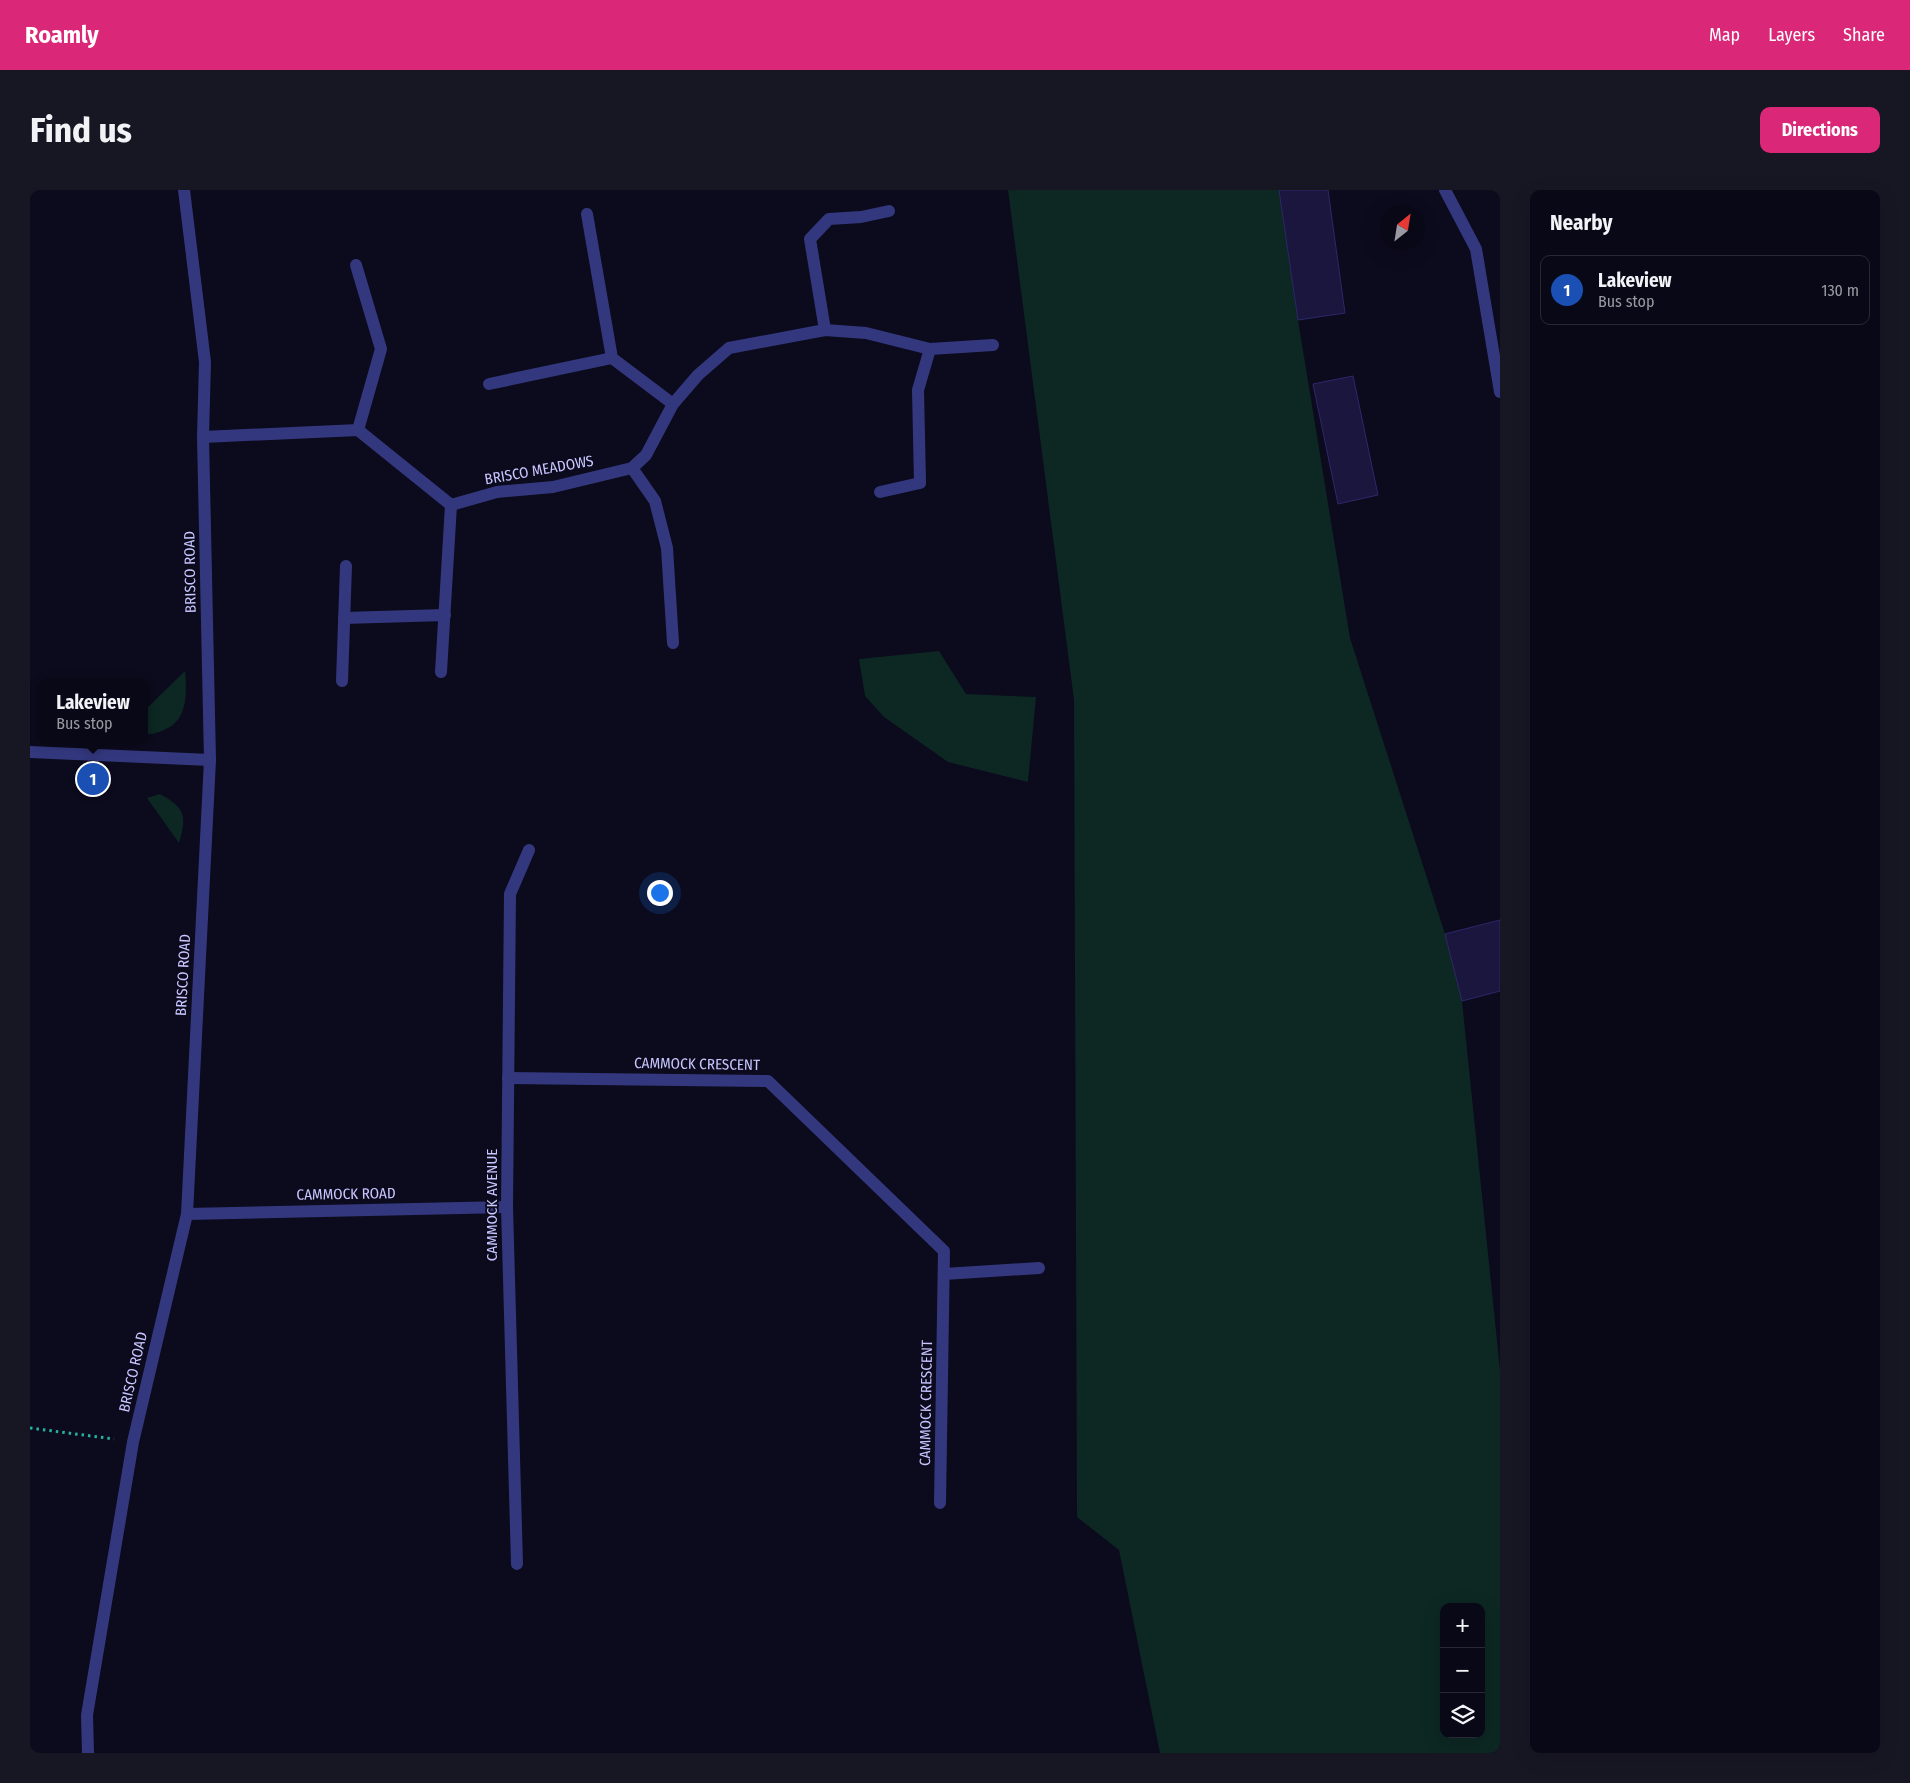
<!DOCTYPE html>
<html lang="en">
<head>
<meta charset="utf-8">
<style>
  body { margin:0; font-family:"Fira Sans Condensed",sans-serif; background:#171623; color:#f1f3f6 }
  .controls { position:absolute; right:15px; bottom:15px; display:grid; overflow:hidden; border-radius:10px; box-shadow:0 5px 20px #0002 }
  .controls button { width:45px; height:45px; display:grid; place-items:center; padding:0; border:0; border-bottom:1px solid #292935; background:#090816; color:#f1f3f6; font:25px sans-serif }
  .compass { position:absolute; left:1350px; top:15px; width:45px; height:45px; border-radius:50%; background:#090816; box-shadow:0 5px 20px #0002; rotate:30deg }
  .you { position:absolute; left:629px; top:702px; width:18px; height:18px; margin:-12px; border:4px solid #fff; border-radius:50%; background:#1a73e8; box-shadow:0 0 0 8px #1a73e833 }
  .badge { display:grid; place-items:center; width:32px; height:32px; border-radius:50%; background:#db2777; color:#fff; font-size:16px; font-weight:700 }
  .pin { position:absolute; translate:-50% -50%; border:2px solid #fff; box-shadow:0 1px 5px #0006 }
  .popup { position:absolute; left:8px; top:489px; width:110px; height:65px; box-sizing:border-box; display:grid; place-content:center; border-radius:10px; background:#090816; filter:drop-shadow(0 1px 4px #0005); font-size:16px; white-space:nowrap; color:#999aa1 }
  .popup b { font-size:19px; color:#f1f3f6 }
  .popup::after { content:''; position:absolute; left:50%; top:100%; margin-left:-10px; border:10px solid transparent; border-top-color:#090816 }
  .list { margin:0; padding:0; list-style:none }
  h2 { display:flex; justify-content:space-between; align-items:center; height:65px; margin:0; padding:0 20px; font-size:21px }
  h2 small { font-size:16px; font-weight:400; color:#999aa1 }
  .list li { display:grid; grid-template-columns:32px 1fr auto; gap:15px; align-items:center; box-sizing:border-box; height:70px; margin:0 10px 10px; padding:0 10px; border:1px solid #292935; border-radius:10px }
  .list b { display:block; font-size:19px; white-space:nowrap }
  .list p { margin:0; font-size:16px; white-space:nowrap; color:#999aa1 }
  .list em { font-size:16px; font-style:normal; color:#999aa1 }
  .icon { flex:none; width:28px; height:28px; fill:none; stroke:currentColor; stroke-width:2; stroke-linecap:round; stroke-linejoin:round }
  .map { position:relative; flex:none; width:1470px; height:1563px; overflow:hidden; border-radius:10px }
  header { display:flex; align-items:center; gap:30px; box-sizing:border-box; height:70px; padding:0 25px; background:#db2777; color:#fff }
  header strong { font-size:24px }
  nav { display:flex; gap:28px; margin-inline-start:auto; font-size:18px }
  .intro { display:flex; align-items:center; justify-content:space-between; box-sizing:border-box; height:120px; padding:0 30px }
  h1 { margin:0; font-size:35px }
  .button { padding:12px 22px; border-radius:10px; background:#db2777; color:#fff; font-size:18px; font-weight:700 }
  main { display:flex; gap:30px; padding:0 30px }
  aside { flex:1; background:#090816; border-radius:10px; box-shadow:0 5px 20px #0002 }
  .map>svg:first-child { display:block }
  .green { fill:#0d2723; fill-rule:evenodd }
  .building { fill:#1a163e; stroke:#2e276b }
  .lines { fill:none; stroke-linecap:round; stroke-linejoin:round }
  .path { stroke:#27b29c; stroke-width:3; stroke-dasharray:2.5 4; stroke-linecap:butt }
  .service { stroke:#33387e; stroke-width:12 }
  .minor { stroke:#33387e; stroke-width:12 }
  .tertiary { stroke:#33387e; stroke-width:12 }
  .labels { text-anchor:middle; dominant-baseline:central; stroke-width:4; stroke-linejoin:round; paint-order:stroke }
  .street-label { font-size:15px; fill:#c7c6ff; stroke:#0c0a1d }
</style>
</head>
<body>
<header>
<strong>Roamly</strong>
<nav><a>Map</a><a>Layers</a><a>Share</a></nav>
</header>
<div class="intro"><h1>Find us</h1><a class="button">Directions</a></div>
<main>
<div class="map">
<svg width="1470" height="1563" viewBox="0 0 1470 1563">
  <rect width="100%" height="100%" fill="#0c0a1d"/>
  <g class="green">
    <path d="M978,0h271l19,130 52,318 95,296 17,67 38,369v383h-340l-41,-203 -42,-33 -3,-817zM1414,1417h37v127h-37z"/>
    <path d="M909,461l27,43 70,3 -8,85 -80,-20 -64,-45 -19,-21 -6,-37z"/>
    <path d="M155,481c2,22 3,50 -21,59 -7,3 -12,5 -20,4v-23z"/>
    <path d="M130,604c25,14 27,21 19,49l-32,-45z"/>
  </g>
  <g class="building">
    <path d="M1249,0h49l17,123 -47,7z"/>
    <path d="M1323,186l25,119 -40,9 -25,-120z"/>
    <path d="M1470,730v71l-38,10 -17,-67z"/>
  </g>
  <g class="lines">
    <path class="path" d="M0,1238l84,11"/>
    <path class="service" d="M1415,0l31,59 24,143"/>
    <g class="minor">
      <path d="M557,24l25,144 61,46"/>
      <path d="M326,75l25,84 -23,81"/>
      <path d="M795,140l-15,-91 19,-20 32,-2 28,-6"/>
      <path d="M459,194l123,-26"/>
      <path d="M173,247l155,-7 93,75 46,-13 56,-5 79,-19 14,-13 27,-51 25,-29 31,-27 96,-18 41,3 64,16 63,-4"/>
      <path d="M602,278l23,33 12,47 6,95"/>
      <path d="M850,302l40,-9 -2,-93 12,-41"/>
      <path d="M314,428l101,-3"/>
      <path d="M411,482l10,-167"/>
      <path d="M312,491l4,-115"/>
      <path d="M0,562l180,8"/>
      <path d="M478,888l260,3 176,170 -4,252"/>
      <path d="M157,1024l320,-7"/>
      <path d="M914,1084l95,-6"/>
      <path d="M487,1374l-10,-357 3,-313 19,-44"/>
    </g>
    <path class="tertiary" d="M58,1563l-1,-38 46,-273 54,-228 23,-454 -7,-323 2,-75 -21,-172"/>
  </g>
  <g class="labels">
    <g class="street-label">
      <text transform="translate(509 280) rotate(-10)">BRISCO MEADOWS</text>
      <text transform="translate(160 382) rotate(-91)">BRISCO ROAD</text>
      <text transform="translate(153 785) rotate(-87)">BRISCO ROAD</text>
      <text transform="translate(667 874) rotate(1)">CAMMOCK CRESCENT</text>
      <text transform="translate(316 1004) rotate(-1)">CAMMOCK ROAD</text>
      <text transform="translate(462 1015) rotate(-90)">CAMMOCK AVENUE</text>
      <text transform="translate(103 1182) rotate(-77)">BRISCO ROAD</text>
      <text transform="translate(896 1213) rotate(-89)">CAMMOCK CRESCENT</text>
    </g>
  </g>
</svg>
<div class="controls">
<button>+</button>
<button>−</button>
<button><svg class="icon" aria-label="layers" viewBox="0 0 24 24"><path d="M12 4l9 5-9 5-9-5zM3 14l9 5 9-5"/></svg></button>
</div>
<svg class="compass" viewBox="-18 -18 36 36"><path d="M0-13l5 13h-10z" fill="#e53935"/><path d="M0 13l5-13h-10z" fill="#999aa1"/></svg>
<div class="you"></div>
<div class="pin badge" style="left:63px;top:589px;background:#1a4fb4">1</div>
<div class="popup"><b>Lakeview</b>Bus stop</div>
</div>
<aside>
<h2>Nearby<small></small></h2>
<ul class="list">
<li><span class="badge" style="background:#1a4fb4">1</span><div><b>Lakeview</b><p>Bus stop</p></div><em>130 m</em></li>
</ul>
</aside>
</main>
</body>
</html>
